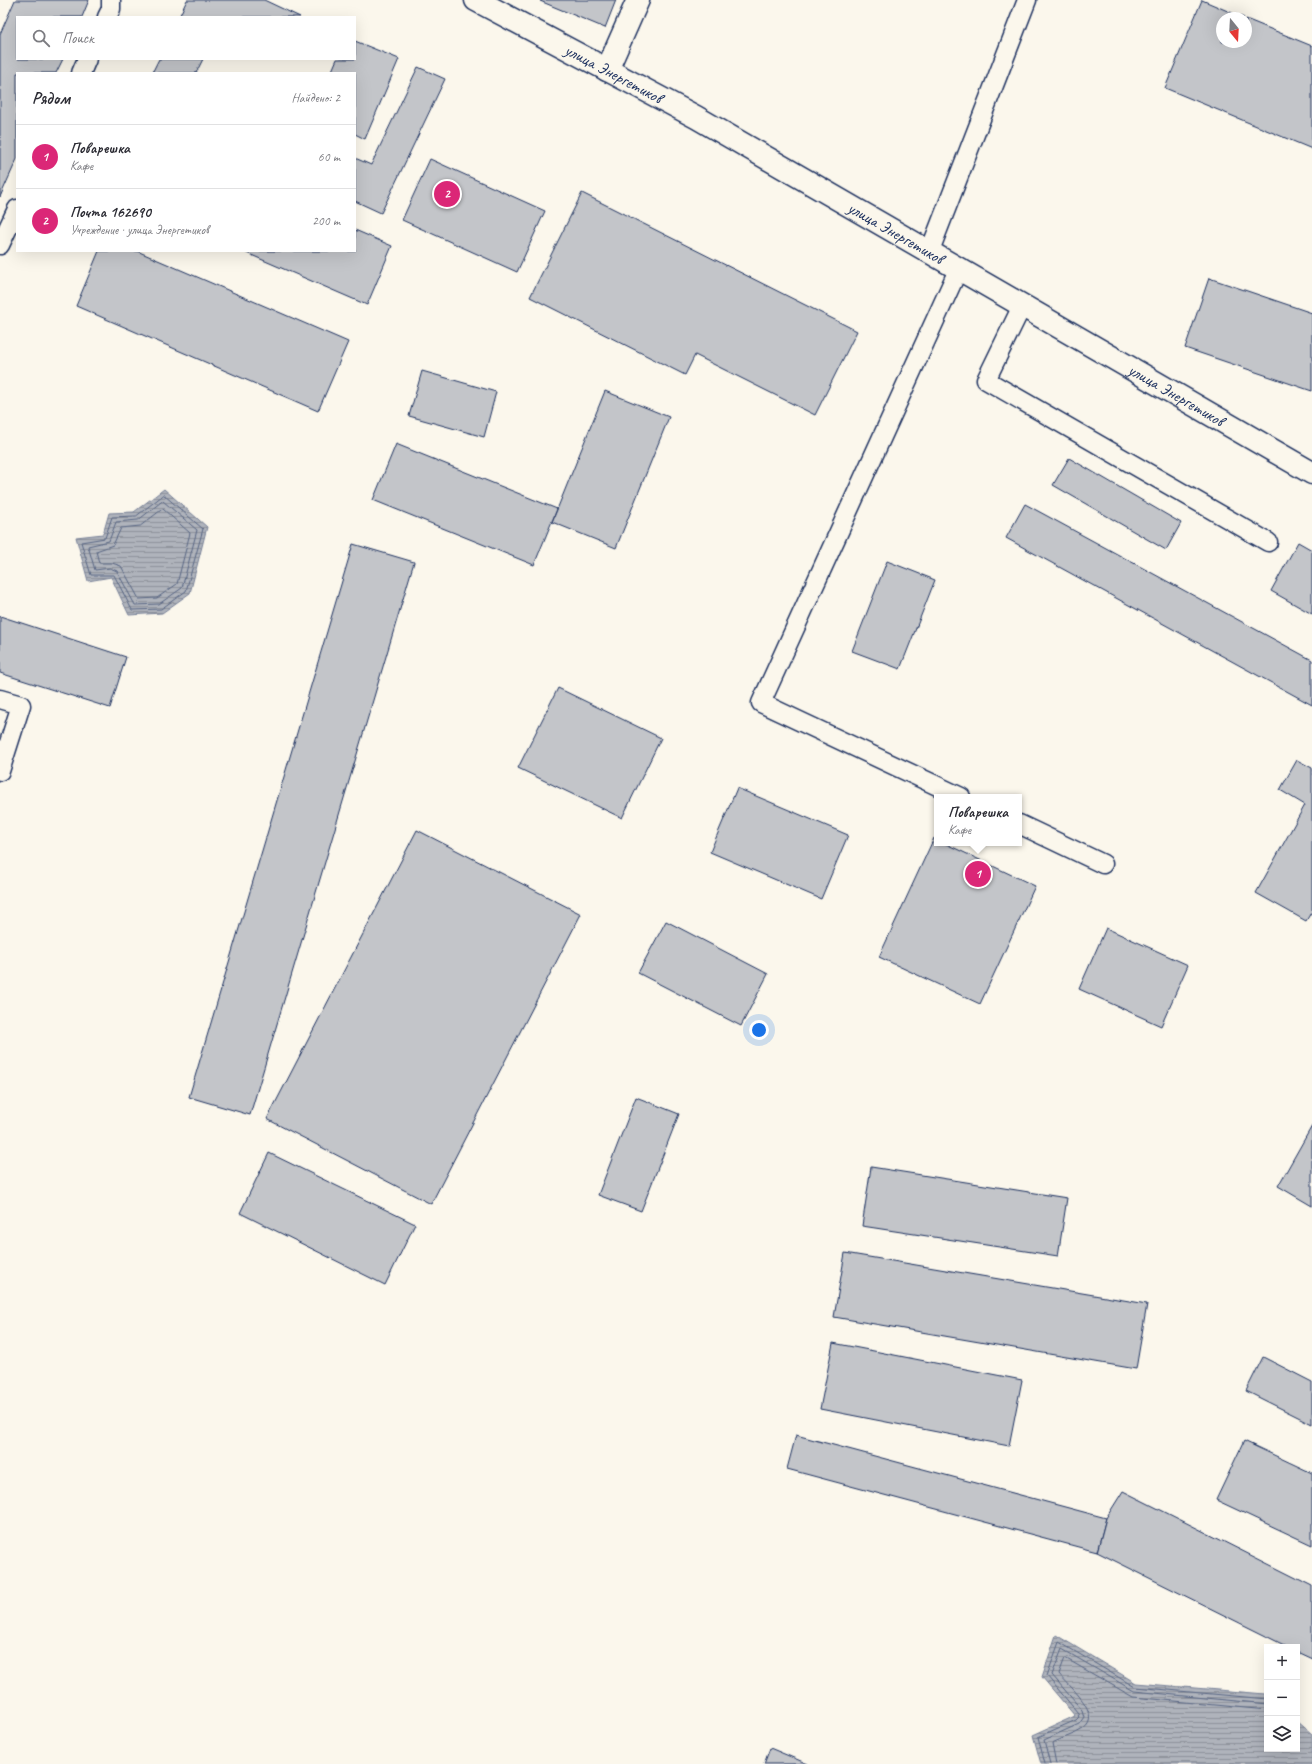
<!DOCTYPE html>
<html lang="ru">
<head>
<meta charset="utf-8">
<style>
  body { margin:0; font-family:Caveat,sans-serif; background:#f7f7f7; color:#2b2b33 }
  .controls { position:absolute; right:12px; bottom:12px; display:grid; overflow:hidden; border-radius:0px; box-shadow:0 4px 16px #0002 }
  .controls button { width:36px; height:36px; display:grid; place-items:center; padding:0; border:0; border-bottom:1px solid #e1e1e2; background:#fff; color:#2b2b33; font:20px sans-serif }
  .compass { position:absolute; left:1216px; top:12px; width:36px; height:36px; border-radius:50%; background:#fff; box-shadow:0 4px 16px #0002; rotate:162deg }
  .you { position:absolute; left:759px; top:1030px; width:14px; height:14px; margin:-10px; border:3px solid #fff; border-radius:50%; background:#1a73e8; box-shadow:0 0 0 6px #1a73e833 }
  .badge { display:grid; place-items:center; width:26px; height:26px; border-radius:50%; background:#db2777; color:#fff; font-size:13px; font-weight:700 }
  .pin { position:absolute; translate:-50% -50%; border:2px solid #fff; box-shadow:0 1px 4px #0006 }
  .popup { position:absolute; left:934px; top:794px; width:88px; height:52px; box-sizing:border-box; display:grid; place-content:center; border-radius:0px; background:#fff; filter:drop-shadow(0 1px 3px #0005); font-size:13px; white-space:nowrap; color:#7c7c81 }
  .popup b { font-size:15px; color:#2b2b33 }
  .popup::after { content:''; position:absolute; left:50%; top:100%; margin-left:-8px; border:8px solid transparent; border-top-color:#fff }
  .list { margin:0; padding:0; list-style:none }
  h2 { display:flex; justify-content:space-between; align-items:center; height:52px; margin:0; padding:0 16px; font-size:17px }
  h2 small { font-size:13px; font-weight:400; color:#7c7c81 }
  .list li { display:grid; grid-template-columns:26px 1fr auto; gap:12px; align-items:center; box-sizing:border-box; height:64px; padding:0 16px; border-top:1px solid #e1e1e2 }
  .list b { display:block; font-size:15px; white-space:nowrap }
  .list p { margin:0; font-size:13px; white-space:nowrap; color:#7c7c81 }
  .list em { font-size:13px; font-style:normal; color:#7c7c81 }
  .icon { flex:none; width:22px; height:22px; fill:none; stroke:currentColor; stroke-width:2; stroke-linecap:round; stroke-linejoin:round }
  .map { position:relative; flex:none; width:1312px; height:1764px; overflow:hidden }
  .search { position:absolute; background:#fff; box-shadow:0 4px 16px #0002; left:16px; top:16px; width:340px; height:44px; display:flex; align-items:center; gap:10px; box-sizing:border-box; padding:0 14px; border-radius:0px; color:#7c7c81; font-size:15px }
  .panel { position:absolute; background:#fff; box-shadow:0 4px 16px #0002; left:16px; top:72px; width:340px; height:180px; border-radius:0px }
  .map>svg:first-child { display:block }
  .water { fill:url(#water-rules); stroke:#747e96 }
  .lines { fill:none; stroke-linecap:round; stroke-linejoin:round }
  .shore { stroke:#566483; stroke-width:1 }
  .building { fill:#c3c5c9; stroke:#1b2f5e }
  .service-casing { stroke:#1b2f5e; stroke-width:21 }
  .minor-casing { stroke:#1b2f5e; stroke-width:25 }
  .primary-casing { stroke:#1b2f5e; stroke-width:25 }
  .service { stroke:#fbf7ec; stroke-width:18 }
  .minor { stroke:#fbf7ec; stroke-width:22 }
  .primary { stroke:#fbf7ec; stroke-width:22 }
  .labels { text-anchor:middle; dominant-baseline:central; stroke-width:3.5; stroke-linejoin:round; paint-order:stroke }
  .street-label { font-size:17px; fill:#1b2f5e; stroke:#fbf7ec }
</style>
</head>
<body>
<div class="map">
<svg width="1312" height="1764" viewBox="0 0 1312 1764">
  <defs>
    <pattern id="water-rules" width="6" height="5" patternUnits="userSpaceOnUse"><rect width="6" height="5" fill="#afb3bb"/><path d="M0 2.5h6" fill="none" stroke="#8e929b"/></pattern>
  </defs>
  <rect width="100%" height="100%" fill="#fbf7ec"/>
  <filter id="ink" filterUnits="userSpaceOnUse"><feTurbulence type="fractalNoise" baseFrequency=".025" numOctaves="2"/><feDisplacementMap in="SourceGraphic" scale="8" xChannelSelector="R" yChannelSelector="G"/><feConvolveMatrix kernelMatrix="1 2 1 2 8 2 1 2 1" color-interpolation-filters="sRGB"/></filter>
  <g filter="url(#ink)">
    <g class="water">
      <path d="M164,489l43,38 -17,66 -28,20 -33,2 -18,-38 -23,4 -12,-44 27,-3 6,-21 25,-1z"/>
      <path d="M1056,1635l80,48 129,11 2,2v53h30v-28l15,13v30h-271l-8,-29 42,-19 -33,-39z"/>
    </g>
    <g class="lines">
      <g class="shore">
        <path d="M164,495l39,34 -17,62 -25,18 -29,1 -18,-35h-23l-10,-33 24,-4 7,-21 24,-1z"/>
        <path d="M163,501l34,29 -15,58 -23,16 -24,1 -18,-34 -7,-3 -15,2 -7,-24 21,-5 7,-19 22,-2z"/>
        <path d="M163,509l27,24 -13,51 -20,14 -18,1 -18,-33 -9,-3h-13l-3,-12 17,-6 8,-17 19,-2z"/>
        <path d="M1045,1764l-7,-27 38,-17 3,-3 -1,-4 -31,-37 12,-34 76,45 132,12"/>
        <path d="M1050,1764l-6,-24 35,-16 5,-7 -2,-7 -30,-35 10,-26 72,42 133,13"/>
        <path d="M1056,1764l-4,-21c10,-5 22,-8 31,-14 21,-14 -14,-43 -24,-55l6,-16 68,39 134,13"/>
      </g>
    </g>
    <g class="building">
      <path d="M15,0h74l-7,17h-65v42h46l-7,14h-39v86l-17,38v-163z"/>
      <path d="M187,0h77l36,17h-121z"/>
      <path d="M541,0h75l-11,28 -65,-27z"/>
      <path d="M1202,0l42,18h-22v24h24v-23l66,27v103l-147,-61z"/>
      <path d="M355,41l44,18 -34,80 -10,-5v-61h-24l6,-14h18z"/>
      <path d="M159,59h44l-7,14h-44z"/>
      <path d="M418,67l27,12 -64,134 -26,-12v-43l16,7z"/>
      <path d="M430,159l115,52 -28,61 -115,-52z"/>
      <path d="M582,193l275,138 -42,84 -120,-60 -10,20 -155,-78z"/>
      <path d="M355,230l37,16 -25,59 -125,-54h113z"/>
      <path d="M99,251h38l211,91 -30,69 -242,-105z"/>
      <path d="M1209,278l103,35v78l-127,-43z"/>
      <path d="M422,371l74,21 -12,45 -75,-21z"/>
      <path d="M605,391l64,26 -53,131 -64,-26z"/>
      <path d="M396,444l161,65 -23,56 -161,-65z"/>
      <path d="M1069,458l112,65 -15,27 -113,-65z"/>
      <path d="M1025,504l287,156v45l-306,-167z"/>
      <path d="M1298,542l14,8v64l-41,-23z"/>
      <path d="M353,544l61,18 -164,553 -61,-18z"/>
      <path d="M887,561l48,19 -35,89 -48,-18z"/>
      <path d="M0,616l126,41 -16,51 -110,-35z"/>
      <path d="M558,688l103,50 -39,80 -104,-50z"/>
      <path d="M1297,760l15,8v143l-6,10 -50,-28 49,-88 -25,-15z"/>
      <path d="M737,788l111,47 -27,64 -111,-47z"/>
      <path d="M417,830l164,84 -150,290 -164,-85z"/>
      <path d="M934,838l3,2v3h7l91,43 -55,118 -101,-47z"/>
      <path d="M666,921l102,53 -27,52 -103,-53z"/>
      <path d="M1106,928l82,37 -27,61 -82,-37z"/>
      <path d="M636,1097l43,17 -38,97 -43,-16z"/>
      <path d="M1312,1126v80l-34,-20z"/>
      <path d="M269,1153l146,71 -30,61 -145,-72z"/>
      <path d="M871,1167l196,31 -9,58 -196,-30z"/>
      <path d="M845,1253l302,51 -11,65 -302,-52z"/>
      <path d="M833,1343l189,37 -13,66 -189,-37z"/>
      <path d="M1263,1357l49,25v42l-66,-33z"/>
      <path d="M796,1435l310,83 -9,34 -310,-83z"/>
      <path d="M1244,1441l68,32v72l-96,-45z"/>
      <path d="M1123,1491l189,95v73l-15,-7v-5h-9l-191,-95 9,-34z"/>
      <path d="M770,1748l38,16h-44z"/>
    </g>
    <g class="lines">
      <defs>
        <g id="service">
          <path d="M107,17l4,-8v-9"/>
          <path d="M81,73l6,-14"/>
          <path d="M0,245l17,-36"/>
          <path d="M929,253l98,-253"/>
          <path d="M958,270l-197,433 200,94"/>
          <path d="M1022,306l-36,74 282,162"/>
          <path d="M0,699l21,6 -21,66"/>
          <path d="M1019,824l84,40"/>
        </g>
        <path id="minor" d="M607,70l31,-70"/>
        <g id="primary">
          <path id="s1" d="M476,0l220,117 616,356"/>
        </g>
      </defs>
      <use href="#service" class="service-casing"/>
      <use href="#minor" class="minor-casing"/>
      <use href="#primary" class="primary-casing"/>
      <use href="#service" class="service"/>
      <use href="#minor" class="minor"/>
      <use href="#primary" class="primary"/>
    </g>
  </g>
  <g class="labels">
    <g class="street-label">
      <text stroke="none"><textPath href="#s1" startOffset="156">улица Энергетиков</textPath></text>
      <text stroke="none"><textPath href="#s1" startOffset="480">улица Энергетиков</textPath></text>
      <text stroke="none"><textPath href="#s1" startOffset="804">улица Энергетиков</textPath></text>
    </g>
  </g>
</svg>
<div class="controls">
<button>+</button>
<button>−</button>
<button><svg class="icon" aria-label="layers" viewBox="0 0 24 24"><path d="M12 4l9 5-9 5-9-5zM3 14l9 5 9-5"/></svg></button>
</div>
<svg class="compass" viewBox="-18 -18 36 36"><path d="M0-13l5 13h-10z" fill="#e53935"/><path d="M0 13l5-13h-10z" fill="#7c7c81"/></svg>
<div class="you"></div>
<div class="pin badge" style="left:978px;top:874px">1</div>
<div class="popup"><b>Поварешка</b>Кафе</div>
<div class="pin badge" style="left:447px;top:194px">2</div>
<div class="search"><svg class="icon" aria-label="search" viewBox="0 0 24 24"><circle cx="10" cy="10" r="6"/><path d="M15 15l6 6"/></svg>Поиск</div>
<section class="panel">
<h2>Рядом<small>Найдено: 2</small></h2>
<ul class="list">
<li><span class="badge">1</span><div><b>Поварешка</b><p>Кафе</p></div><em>60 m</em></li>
<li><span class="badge">2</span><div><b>Почта 162690</b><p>Учреждение · улица Энергетиков</p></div><em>200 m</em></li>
</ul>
</section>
</div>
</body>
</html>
